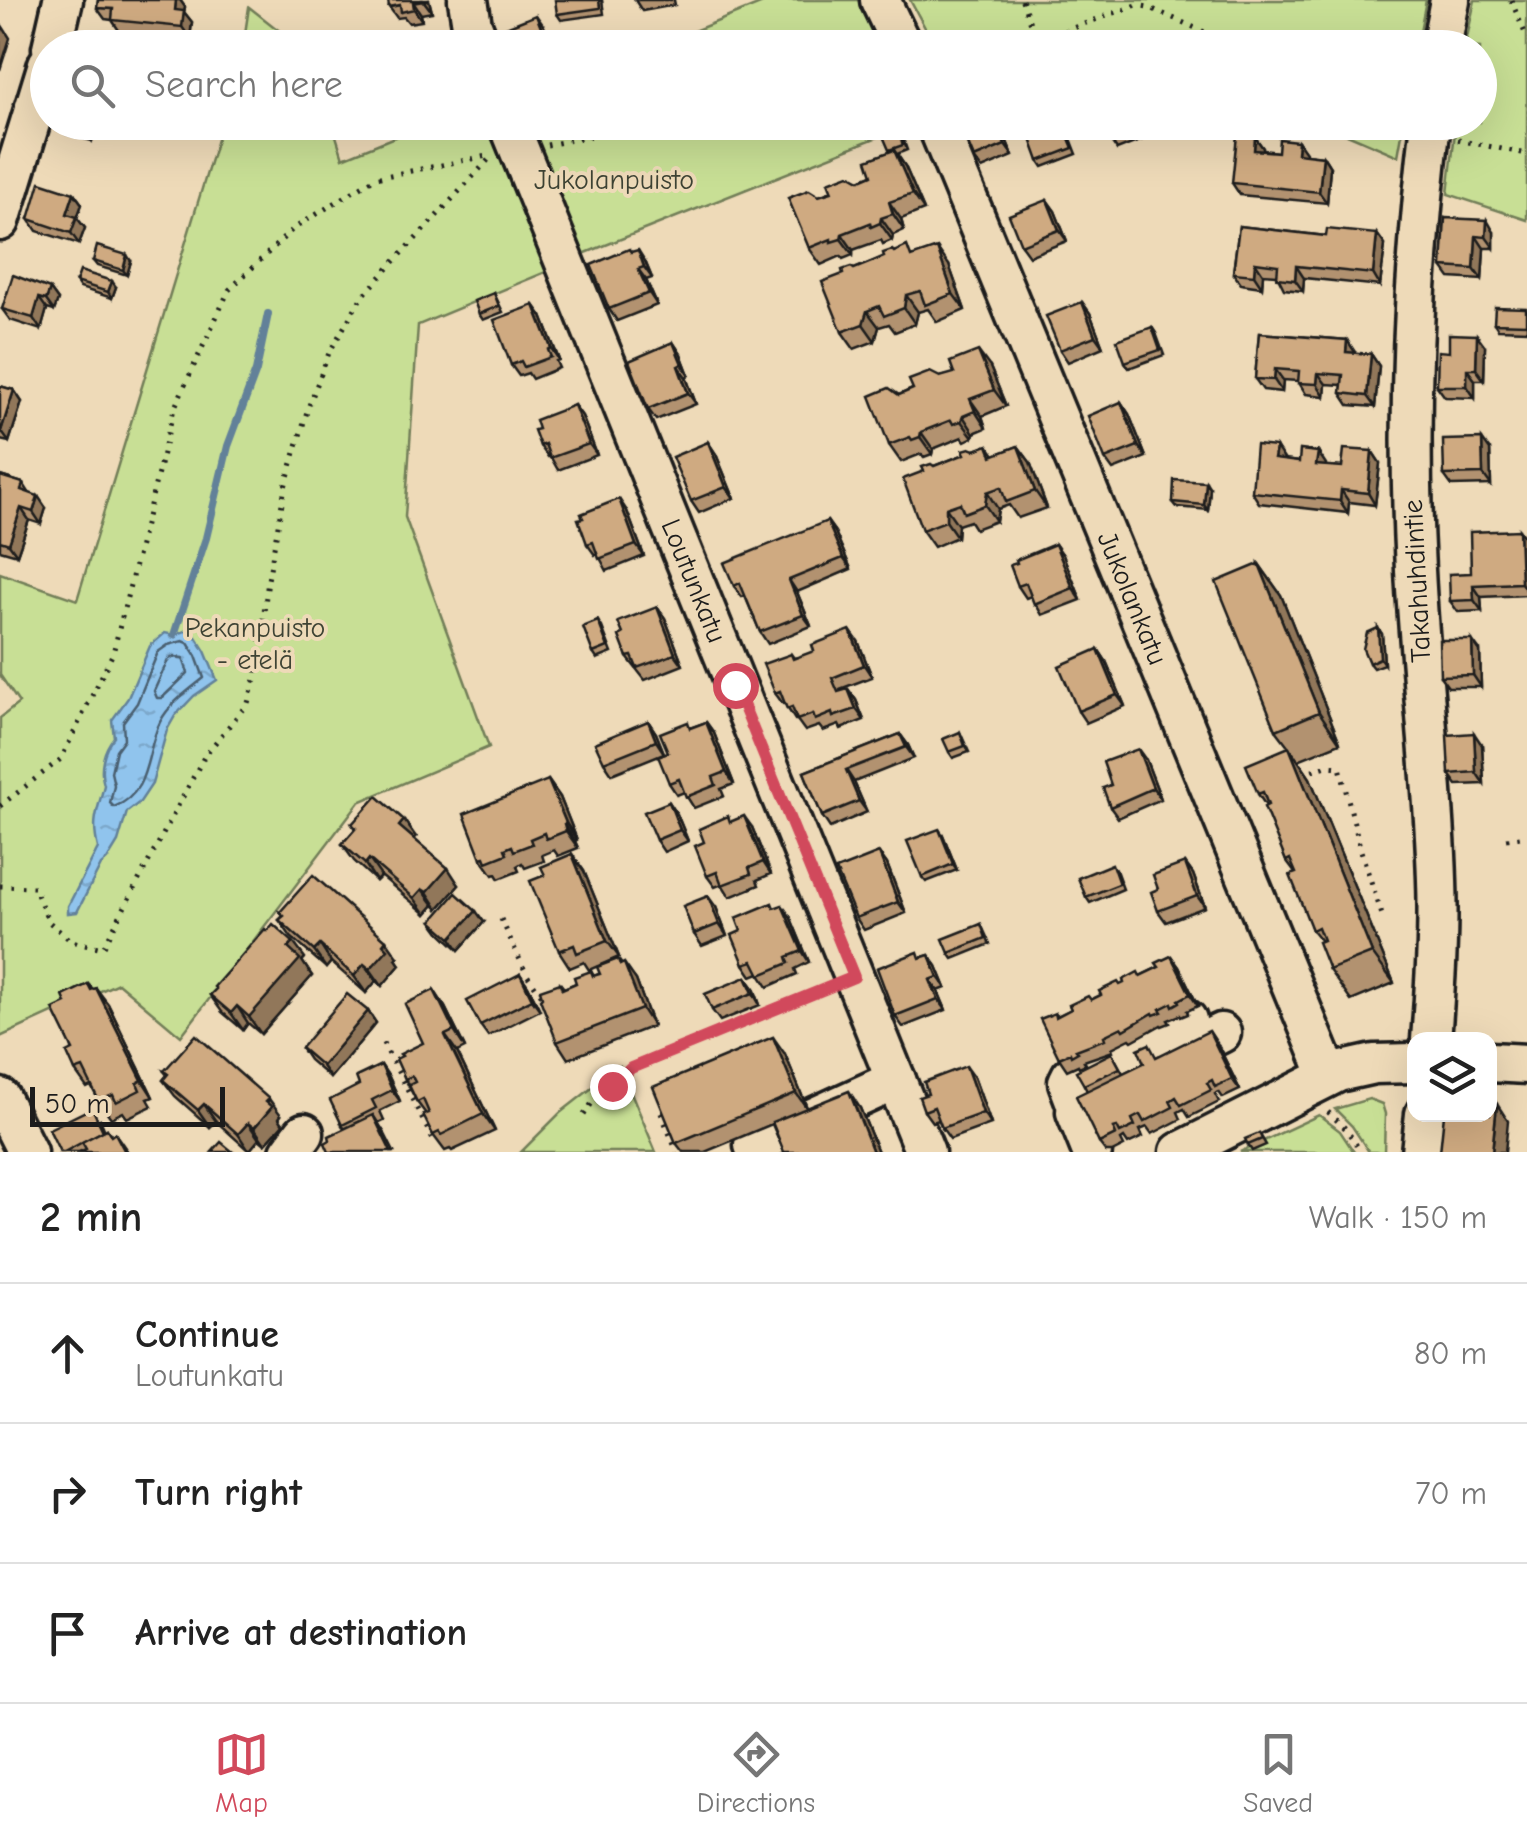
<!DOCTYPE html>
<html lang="en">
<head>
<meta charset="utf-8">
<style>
  body { margin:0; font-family:"Comic Neue",sans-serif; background:#f2f2f2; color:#222 }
  .controls { position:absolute; right:30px; bottom:30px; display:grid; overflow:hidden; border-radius:20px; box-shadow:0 10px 40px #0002 }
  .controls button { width:90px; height:90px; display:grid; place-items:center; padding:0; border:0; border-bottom:2px solid #e0e0e0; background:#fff; color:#222; font:50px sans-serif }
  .scale { position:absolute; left:30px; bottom:25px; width:195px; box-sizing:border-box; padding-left:10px; border:5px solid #1c1c1c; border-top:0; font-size:28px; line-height:35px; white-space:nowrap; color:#1c1c1c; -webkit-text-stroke:8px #eedab8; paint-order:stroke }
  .stop { position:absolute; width:30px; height:30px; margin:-22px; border:8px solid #d1495b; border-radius:50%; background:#fff }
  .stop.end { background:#d1495b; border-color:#fff; box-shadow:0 2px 10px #0008 }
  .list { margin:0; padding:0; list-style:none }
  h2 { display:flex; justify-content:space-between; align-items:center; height:130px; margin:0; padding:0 40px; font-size:42px }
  h2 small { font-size:32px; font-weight:400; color:#767676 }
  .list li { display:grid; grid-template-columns:65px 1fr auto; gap:30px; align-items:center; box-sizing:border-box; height:140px; padding:0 40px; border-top:2px solid #e0e0e0 }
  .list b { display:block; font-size:38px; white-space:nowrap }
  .list p { margin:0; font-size:32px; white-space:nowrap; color:#767676 }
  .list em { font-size:32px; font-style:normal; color:#767676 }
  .icon { flex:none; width:55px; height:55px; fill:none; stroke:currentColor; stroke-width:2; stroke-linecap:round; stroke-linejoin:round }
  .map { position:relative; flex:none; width:1527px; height:1152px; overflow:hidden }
  .search { position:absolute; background:#fff; box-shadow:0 10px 40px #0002; left:30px; right:30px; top:30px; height:110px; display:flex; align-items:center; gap:25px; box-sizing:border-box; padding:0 35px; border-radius:55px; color:#767676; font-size:38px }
  .sheet { height:550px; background:#fff }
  nav { display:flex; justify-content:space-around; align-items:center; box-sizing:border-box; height:140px; border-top:2px solid #e0e0e0; background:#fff; font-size:28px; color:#767676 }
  nav a { display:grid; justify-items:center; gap:5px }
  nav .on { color:#d1495b }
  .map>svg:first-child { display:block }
  .green { fill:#c8df95; stroke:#727e58; stroke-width:2.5 }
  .water { fill:url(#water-ripples); stroke:#628199; stroke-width:2.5 }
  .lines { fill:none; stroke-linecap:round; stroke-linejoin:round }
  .shore { stroke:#4a5f70; stroke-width:2.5 }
  .stream { stroke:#628199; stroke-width:8 }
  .minor-casing { stroke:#1c1c1c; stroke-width:45 }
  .path { stroke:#1c1c1c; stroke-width:5; stroke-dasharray:2.5 8; stroke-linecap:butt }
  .minor { stroke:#eedab8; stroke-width:38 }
  .wall { fill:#b2926f; stroke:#1c1c1c; stroke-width:2.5 }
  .shaded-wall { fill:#91775a; stroke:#1c1c1c; stroke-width:2.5 }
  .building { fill:#cfaa81; stroke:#1c1c1c; stroke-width:2.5 }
  .route { stroke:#d1495b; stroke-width:12 }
  .labels { text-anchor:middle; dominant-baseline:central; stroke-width:8; stroke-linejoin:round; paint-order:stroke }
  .park-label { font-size:28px; fill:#3e4334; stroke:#eedab8 }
  .street-label { font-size:28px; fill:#1c1c1c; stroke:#eedab8 }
</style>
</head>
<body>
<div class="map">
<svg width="1527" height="1152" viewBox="0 0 1527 1152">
  <defs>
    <pattern id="water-ripples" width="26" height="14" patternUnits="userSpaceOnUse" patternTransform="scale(2.5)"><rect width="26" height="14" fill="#90c4ed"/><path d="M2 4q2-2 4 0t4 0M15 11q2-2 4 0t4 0" fill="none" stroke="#7ca8cb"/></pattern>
  </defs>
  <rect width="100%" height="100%" fill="#eedab8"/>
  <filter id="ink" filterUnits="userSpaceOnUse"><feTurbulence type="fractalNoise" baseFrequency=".01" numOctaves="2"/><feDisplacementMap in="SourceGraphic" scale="20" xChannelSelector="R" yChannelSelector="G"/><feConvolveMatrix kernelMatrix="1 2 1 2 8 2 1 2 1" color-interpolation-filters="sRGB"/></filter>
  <g filter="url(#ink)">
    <g class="green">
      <path d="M770,0h94l20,48h-232z"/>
      <path d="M910,0h516l-9,47 -481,1z"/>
      <path d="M1475,0h52v220l-79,-26 8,-71 24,-1v-74l-15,-1z"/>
      <path d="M249,7l51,40h-57z"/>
      <path d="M907,122l1,3 -330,131 -51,-133z"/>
      <path d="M222,123h110l11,35 86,-35h64l60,146 -135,56 -13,192 84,230 -130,55 -178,234 -63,-53 -118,54v-319l19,-15 -19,-28v-102l77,27z"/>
      <path d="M1320,123h84l-6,33 -67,-29z"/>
      <path d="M620,1066l36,86h-135l39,-39z"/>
      <path d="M1369,1099l13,5 3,10 -1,38h-15l-17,-26 -17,-17z"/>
      <path d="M1319,1115l21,16 14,21h-114z"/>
    </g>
    <path class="water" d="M191,629l14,22 12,29 -23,16 -19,20 -8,14 -15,54 -12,18 -13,10 -9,30 -11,18 -6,5 -24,47 -9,1v-7l30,-58c-7,-28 0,-37 6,-63 -5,-16 -1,-35 10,-48l-2,-17 16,-22 22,-52 15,-13 9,2z"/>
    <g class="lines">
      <g class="shore">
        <path d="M183,641l5,2 8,13 8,22c-16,13 -34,25 -44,44 -15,30 -9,71 -46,85l-4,-4 4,-18 -3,-13 5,-22 8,-11 -1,-17 14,-19 21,-51 10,-7z"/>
        <path d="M173,657l10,1 5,15 -26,25h-5l-3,-7 14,-31z"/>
      </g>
      <path class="stream" d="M174,635l32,-97 22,-92 28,-75 12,-57"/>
      <defs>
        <g id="minor">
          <path d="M468,0l4,25 9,23"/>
          <path d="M880,0l23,48"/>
          <path d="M52,48l11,-48"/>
          <path d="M1441,48l9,-48"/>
          <path id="s1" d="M508,122l417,1030"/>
          <path id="s2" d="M936,122l393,954"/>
          <path d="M0,221l48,-157"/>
          <path d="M1431,1040c4,-53 8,-107 6,-160 -3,-103 -17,-207 -22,-310 -8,-150 -2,-299 16,-448"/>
          <path d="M1490,1062l37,2"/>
          <path d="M0,1098l27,54"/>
          <path d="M1077,1106l-9,-24 3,-6 116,-56"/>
          <path d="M290,1152l14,-19"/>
          <path d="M757,1152l-3,-7 142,-65"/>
          <path d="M1092,1152l-16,-40 1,-6 61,-33 8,-20 14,-7 15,10 46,-23"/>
          <path d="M1180,1152l158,-80 36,-8 40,-1"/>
          <path d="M1421,1152l4,-38"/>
        </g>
      </defs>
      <use href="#minor" class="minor-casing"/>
      <g class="path">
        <path d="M1022,0l14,41"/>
        <path d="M1511,0l16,38"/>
        <path d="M972,48l64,-7 101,-36 11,2 93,41"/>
        <path d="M1458,140l69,14"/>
        <path d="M547,145l115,-23"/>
        <path d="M1302,773l25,-7 13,1 21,84 23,70"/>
        <path d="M0,806l61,-47 52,-106 61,-244 55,-119 64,-61 82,-51 112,-22"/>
        <path d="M1507,839l20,-3"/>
        <path d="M0,886l34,1 14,34 23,20 32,7 102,-193 43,-52 8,-27 12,-96 17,-93 23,-79 21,-55 32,-55 130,-141"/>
        <path d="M501,919l26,56 15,21 5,-1"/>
        <path d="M383,1043l49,95"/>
        <path d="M1328,1112l18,17 15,23"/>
        <path d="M661,1113l16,39"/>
        <path d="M584,1115l8,-12 39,-35 196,-81"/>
      </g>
      <use href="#minor" class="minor"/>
    </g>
    <g class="wall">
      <path d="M98,0h82l5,7 -1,5 8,10 -2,16 -70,-6 -8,-12 -7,-1 -8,-11z"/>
      <path d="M429,0l3,12 -11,2 1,7 -13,2 -5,-6 -7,1 -8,-11z"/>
      <path d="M602,0l2,14 -43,6 -4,-6z"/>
      <path d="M635,0h39l1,5 -33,6z"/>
      <path d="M100,122h18l-1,5z"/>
      <path d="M959,122h50l5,11 -9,4 8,19 -31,13 -8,-11z"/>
      <path d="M1146,122l6,14 -35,14 -4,-6z"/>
      <path d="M62,128h34l-4,13 -26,-7z"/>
      <path d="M1068,131l9,23 -34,13 -4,-6z"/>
      <path d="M902,136l5,14 -10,4 8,12 19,44 -23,9 3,11 -11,5 -1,5 -9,4 -2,-4 -28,10v5l-10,4 -2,-3 -20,9 -12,-17 10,-52 53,-21z"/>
      <path d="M1255,137l8,11v2l15,2 20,-11 8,13 17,2 7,11 -3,36 -87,-8 -8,-12z"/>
      <path d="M74,193l8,11 -5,14 8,10 -6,16 -42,-13 -8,-12z"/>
      <path d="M1047,200l8,11 12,30 -38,15 -8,-11z"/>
      <path d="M1445,218l49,14v16h-10l-2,32 -32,-2 -8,-11z"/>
      <path d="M1239,226l87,10 51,-2 8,11 -5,41 -76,-8 -1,13 -19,-2 -7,-14 -14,-1 -1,13 -21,-3 -8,-11z"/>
      <path d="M631,252l14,9 7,17 -6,2 11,25 -40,16 -8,-12z"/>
      <path d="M894,252l55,13 16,45 -28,12 -9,-13 -10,3 -3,12 -20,8 -6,-8 -10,3 -4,14 -21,8 -12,-17 1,-58z"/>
      <path d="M93,261h38l-4,14 -30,-9z"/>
      <path d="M76,282l40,5 -4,11 -32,-10z"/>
      <path d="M50,289l8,11 -4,11 -7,-2 -6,21 -31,-10 -8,-11z"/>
      <path d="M494,293l9,19 -20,8 -4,-6z"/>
      <path d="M1082,302l8,11 13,34 -35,15 -8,-12z"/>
      <path d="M534,305l8,11 17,44 -3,1 3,7 -27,11 -4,-6 -9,3 -8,-11z"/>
      <path d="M1527,310v20l-29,-1 -4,-6z"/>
      <path d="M1152,327l4,6 8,22 -35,13 -4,-6z"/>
      <path d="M1259,333l88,7 8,13 16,1 8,12 -4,41 -26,-2 -8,-12 1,-8 -16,-1 -1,12 -19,-2 -8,-13 -15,-1 -1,12 -19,-2 -8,-11z"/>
      <path d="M673,342l8,12 8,21 -3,2 10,27 -40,16 -8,-11z"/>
      <path d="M1485,346l-1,34h-9v18l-30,-1 -8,-11 12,-34z"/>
      <path d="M990,367l16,39 -24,10 4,12 -12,5 -1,4 -8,4 -3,-4 -29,12 -1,5 -8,3 -3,-3 -20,8 -12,-17 10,-50 41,-18z"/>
      <path d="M0,386l14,4 8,12 -13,40 -9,-2z"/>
      <path d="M1121,402l8,12 17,43 -33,13 -8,-11z"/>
      <path d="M574,405l8,11 15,39 -39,15 -8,-14 -2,1 -8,-11 -2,-17z"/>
      <path d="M708,442l8,12 18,44 -35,15 -8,-12z"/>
      <path d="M988,445l7,10 23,-9 12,16 17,46 -29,10 -9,-13 -11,4 -2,12 -21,8 -5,-8 -12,4 -1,12 -23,10 -12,-17 12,-64z"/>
      <path d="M1276,447l7,13 16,2 19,-10 7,14 17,1 30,-16 8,12 -5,42 -26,-3 -1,11 -89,-10 -7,-11z"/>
      <path d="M1490,450l1,35 -39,1 -8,-11z"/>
      <path d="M0,476l23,7 7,11 16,14 -5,16 -12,-4 -12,35 -17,-5z"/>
      <path d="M1210,488l-2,22 -31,-3 -4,-5z"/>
      <path d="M627,511l17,45 -37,15 -9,-17 -3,1 -8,-11z"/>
      <path d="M827,521l8,11 16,37 -54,23 14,34 -43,18 -8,-12 -15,-36 -3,1 -8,-11z"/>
      <path d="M1527,541v54l-46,2 1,14 -24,1 -8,-11 21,-28z"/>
      <path d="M1055,544l8,11 18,45 -39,15 -11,-19 -5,2 -8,-12z"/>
      <path d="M1259,564l22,31 59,148 -42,17 12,18 84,205 -43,18 -22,-31 -8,-29 -9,-11 -17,-57 -9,-12 -20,-55 -8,-12 31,-47 -13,-17z"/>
      <path d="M657,607l8,11 18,47 -38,15 -18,-23 -4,-23z"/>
      <path d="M598,621l4,6 10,26 -15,6 -4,-6z"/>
      <path d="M1378,628l4,6 2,30 -11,4 -4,-5z"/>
      <path d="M858,641l14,36 -32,12 1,2 7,-2 8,11 8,20 -23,9 -2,-4 -16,6 -4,-5 -14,5 -8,-11h-2l-10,-16h-2l-8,-11 16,-39 3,4z"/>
      <path d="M1098,649l8,12 19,45 -39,17 -8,-12z"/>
      <path d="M1480,651l1,36h-33l-8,-11z"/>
      <path d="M648,721l8,12 8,20 -52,21 -8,-12z"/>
      <path d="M706,722l8,11 20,51 -13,5 3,7 -30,12 -10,-16 -7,3 -8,-12 -1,-31 24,-25z"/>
      <path d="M960,732l9,20 -16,6 -4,-6z"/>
      <path d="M900,734l8,11 6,13 -60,24 13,30 -37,16 -8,-12 -18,-44z"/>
      <path d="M1482,745l2,39 -27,1 -8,-11z"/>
      <path d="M1146,760l15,39 -43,19 -8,-11 1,-22z"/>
      <path d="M548,780l12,17 17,43 -2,1 3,7 -20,8 -4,-6 -12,5 2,6 -19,7 -3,-5 -5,3 2,5 -20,8 -3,-5 -3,1 -12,-17z"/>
      <path d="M669,802l8,12 11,27 -24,11 -8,-12z"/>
      <path d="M731,821l21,6 19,47 -14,6 2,5 -29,12 -8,-13 -7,3 -8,-11 -3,-34z"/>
      <path d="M352,824l64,13 -2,2 45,46 -21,24 -4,-4 -8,9 -45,-38 -5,5 -22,-20 -12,-17 13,-15z"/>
      <path d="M943,835l14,35 -31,12 -4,-5z"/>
      <path d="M879,853l8,11 19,49 -42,17 -8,-12z"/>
      <path d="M572,854l12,17 35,86 -30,13 -5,-8 -14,6 -11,-17z"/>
      <path d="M1185,863l8,11 12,33 -39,15 -8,-11v-22z"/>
      <path d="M1116,870l7,19 -33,14 -4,-6z"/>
      <path d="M716,907l11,29 -25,10 -8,-12z"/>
      <path d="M775,908l15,8 19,46 -14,7 2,5 -29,13 -9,-14 -7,3 -8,-12 -3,-33z"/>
      <path d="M280,912l118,45 -2,2 4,6 -18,21 -6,-5 -10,12 -35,-31 -5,6 -35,-31 -12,-17 4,-4z"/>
      <path d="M432,921l52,1 -25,28 -19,-18z"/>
      <path d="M981,924l9,20 -37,15 -4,-6z"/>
      <path d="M929,955l8,11 9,22 -8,3 8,19 -43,17 -8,-11 27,-59z"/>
      <path d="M1171,956l8,11 19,39 -11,5 1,3 -7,3 -1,-2 -12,5 2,3 -8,3 -1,-1 -29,16 -2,-2 -18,9 1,3 -29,10 2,3 -7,3 -1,-2 -11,5 -8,-12 -4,-45 2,3 102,-49z"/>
      <path d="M305,958l-3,3 10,15 -51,58 -13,-11 -5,7 -21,-18 -12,-17z"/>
      <path d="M621,964l15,16 17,46 -85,33 -11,-17 3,-59 4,5 12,-5 15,-12 3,5z"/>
      <path d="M520,974l8,12 12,24 -52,26 -8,-11z"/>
      <path d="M746,977l8,11 6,17 -40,16 -8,-11z"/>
      <path d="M88,984l20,20 45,93 -5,2 4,7 -25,12 -4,-6 -12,6 -12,-17 -8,-15 -4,2 -12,-17 -9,-68z"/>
      <path d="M434,990l11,17 20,41 -8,4 38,79 -43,20 -2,-2 -5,2 -12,-16 -7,-21 -9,-12 -12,-23 18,-36z"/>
      <path d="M368,1011l8,12 -46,55 -21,-18 -8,-12z"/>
      <path d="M1217,1043l23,47 -17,8 -4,-6 -4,2 4,8 -30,15 -5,-8 -6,3 3,7 -29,15 -5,-7 -7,3 3,7 -15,7 -4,-6 -3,2 3,6 -12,6h-6l-7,-9 -12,-52 -3,-6 28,-32 11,20 35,-17z"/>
      <path d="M785,1054l22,54h53l18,44h-94l-12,-28 -67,28h-22l-7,-9z"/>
      <path d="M381,1065l8,12 11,24 -20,10 4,9 -6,3 6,9 -54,8 15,-11 -3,-4 17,-40z"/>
      <path d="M164,1071l117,44 -2,3 4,6 -18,20 -6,-5 -10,12 -33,-30 -6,6 -35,-31 -12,-16 4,-5z"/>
      <path d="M974,1077l17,47 -41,15 -8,-11 -3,-8 -7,2 -8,-11z"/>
      <path d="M100,1119l5,12 2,-2 4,6 4,-2 13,19h-68z"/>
      <path d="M1259,1133l7,12 -14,6 -4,-6z"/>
    </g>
    <g class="shaded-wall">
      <path d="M176,0h4l5,7 -1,5 8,10 -2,16 -8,-11 -7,-17z"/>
      <path d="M423,0h6l3,12z"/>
      <path d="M413,2l8,12 1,7 -8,-12z"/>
      <path d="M536,15l8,11 8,22h-3z"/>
      <path d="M3,27l7,11 -10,32v-35z"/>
      <path d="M93,122l3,6 -4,13 -4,-6z"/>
      <path d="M997,126l8,11 8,19 -8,-11z"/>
      <path d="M1255,137l8,11 -1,13 -8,-11z"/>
      <path d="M1298,141l8,11 -1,13 -8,-12z"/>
      <path d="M894,150l11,16 19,44 -11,-16z"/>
      <path d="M1323,156l7,11 -3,36 -8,-11z"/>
      <path d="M74,193l8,11 -5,14 8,10 -6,16 -8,-11 -4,-19z"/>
      <path d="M1047,200l8,11 12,30 -8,-11z"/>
      <path d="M889,202l12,17 3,11 -11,-16z"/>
      <path d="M881,218l12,17 -1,5 -12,-17z"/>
      <path d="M1487,220l7,12v16l-8,-11z"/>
      <path d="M842,234l11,16v5l-12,-16z"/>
      <path d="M1377,234l8,11 -5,41 -7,-12z"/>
      <path d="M1476,236l8,12 -2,32 -8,-11z"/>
      <path d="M937,248l12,17 16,45 -12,-16z"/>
      <path d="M638,250l7,11 7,17 -8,-11z"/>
      <path d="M127,255l4,6 -4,14 -4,-5z"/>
      <path d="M1255,262l8,12 -1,13 -8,-12z"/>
      <path d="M1296,266l8,12 -1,13 -8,-11z"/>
      <path d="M638,269l8,11 11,25 -8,-12z"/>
      <path d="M112,281l4,6 -4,11 -4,-6z"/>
      <path d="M50,289l8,11 -4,11 -8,-11z"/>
      <path d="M906,295l12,17 -3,12 -11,-16z"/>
      <path d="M39,298l8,11 -6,21 -8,-12z"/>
      <path d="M1082,302l8,11 13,34 -8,-11z"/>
      <path d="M534,305l8,11 17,44 -8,-12z"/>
      <path d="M867,311l12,16 -4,14 -12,-17z"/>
      <path d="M1477,335l8,11 -1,34 -8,-11z"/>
      <path d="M1347,340l8,12 -1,11 -8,-11z"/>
      <path d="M673,342l8,12 8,21 -7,-11z"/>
      <path d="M978,351l12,16 16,39 -12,-16z"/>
      <path d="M1371,354l8,12 -4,41 -8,-11z"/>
      <path d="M678,366l8,11 10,27 -8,-11z"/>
      <path d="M1275,369l8,11 -1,12 -8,-12z"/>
      <path d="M1467,369l8,11v18l-8,-12z"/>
      <path d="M1318,373l8,11 -1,12 -8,-12z"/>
      <path d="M14,390l8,12 -13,40 -8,-11z"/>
      <path d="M970,399l12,17 4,12 -11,-17z"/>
      <path d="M1121,402l8,12 17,43 -8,-11z"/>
      <path d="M574,405l8,11 15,39 -8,-11z"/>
      <path d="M963,416l11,17 -1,4 -12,-16z"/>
      <path d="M921,432l12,17 -1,5 -12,-17z"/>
      <path d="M1482,439l8,11 1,35 -8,-11z"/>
      <path d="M708,442l8,12 18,44 -8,-11z"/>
      <path d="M1018,446l12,16 17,46 -12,-17z"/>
      <path d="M1276,447l8,12 -2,12 -8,-12z"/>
      <path d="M1372,451l8,12 -5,42 -7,-12z"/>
      <path d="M1318,452l8,12 -2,12 -8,-11z"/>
      <path d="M1206,482l4,6 -2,22 -4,-5z"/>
      <path d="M1341,490l8,12 -1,11 -8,-12z"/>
      <path d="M987,492l11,17 -2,12 -11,-16z"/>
      <path d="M38,496l8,12 -5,16 -8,-12z"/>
      <path d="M619,499l8,12 17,45 -8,-11z"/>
      <path d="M21,508l8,12 -12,35 -8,-11z"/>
      <path d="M946,508l12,17 -1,12 -11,-16z"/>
      <path d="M827,521l8,11 16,37 -8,-11z"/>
      <path d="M1519,530l8,11v50l-6,-8z"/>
      <path d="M1055,544l8,11 18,45 -8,-12z"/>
      <path d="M1259,564l22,31 59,148 -21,-31z"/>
      <path d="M789,580l8,12 14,34 -8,-11z"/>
      <path d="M1473,585l8,12 1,14 -8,-11z"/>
      <path d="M657,607l8,11 18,47 -8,-11z"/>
      <path d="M1378,628l4,6 2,30 -4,-6z"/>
      <path d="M850,630l8,11 14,36 -8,-12z"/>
      <path d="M1472,640l8,11 1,36 -8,-12z"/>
      <path d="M1098,649l8,12 19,45 -8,-11z"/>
      <path d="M848,689l8,11 8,20 -8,-11z"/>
      <path d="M648,721l8,12 8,20 -8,-12z"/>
      <path d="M706,722l8,11 20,51 -8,-12z"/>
      <path d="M1474,733l8,12 2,39 -8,-12z"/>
      <path d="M900,734l8,11 6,13 -8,-11z"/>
      <path d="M1289,747l21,31 84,205 -22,-30z"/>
      <path d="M1138,749l8,11 15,39 -8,-11z"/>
      <path d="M846,770l8,12 13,30 -8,-11z"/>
      <path d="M548,780l12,17 17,43 -11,-17z"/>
      <path d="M669,802l8,12 11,27 -8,-11z"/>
      <path d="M744,816l8,11 19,47 -8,-12z"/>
      <path d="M404,820l12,17 -5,6 -12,-17z"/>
      <path d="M564,824l11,17 3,7 -12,-17z"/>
      <path d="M939,829l4,6 14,35 -4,-6z"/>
      <path d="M879,853l8,11 19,49 -8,-11z"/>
      <path d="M572,854l12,17 35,86 -12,-16z"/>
      <path d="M369,859l12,17 -5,5 -11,-17z"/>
      <path d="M1185,863l8,11 12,33 -8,-11z"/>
      <path d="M448,868l11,17 -21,24 -11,-17z"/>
      <path d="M422,889l12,16 -8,9 -12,-16z"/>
      <path d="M708,896l8,11 11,29 -8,-12z"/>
      <path d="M782,905l8,11 19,46 -7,-11z"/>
      <path d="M476,911l8,11 -25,28 -8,-12z"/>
      <path d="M386,940l12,17 -2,2 4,6 -18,21 -12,-17z"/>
      <path d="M293,942l12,16 -3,3 10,15 -51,58 -12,-17 39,-69z"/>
      <path d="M320,945l11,17 -5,6 -12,-17z"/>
      <path d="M929,955l8,11 9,22 -8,-11z"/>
      <path d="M1171,956l8,11 19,39 -8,-12z"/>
      <path d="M618,959l10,15 -4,-11 12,17 17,46 -11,-17z"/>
      <path d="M364,964l12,17 -10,12 -12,-17z"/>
      <path d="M520,974l8,12 12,24 -8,-11z"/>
      <path d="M746,977l8,11 6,17 -7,-12z"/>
      <path d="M930,980l8,11 8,19 -8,-11z"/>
      <path d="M96,988l12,16 45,93 -11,-17z"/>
      <path d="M434,990l11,17 20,41 -11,-17z"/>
      <path d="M237,1006l11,17 -5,7 -12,-17z"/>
      <path d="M368,1011l8,12 -46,55 -8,-12z"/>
      <path d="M1209,1031l8,12 23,47 -8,-11z"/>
      <path d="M445,1035l12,17 38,79 -12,-17z"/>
      <path d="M773,1037l12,17 23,56 -12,-17z"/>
      <path d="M381,1065l8,12 11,24 -8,-11z"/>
      <path d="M966,1066l8,11 17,47 -8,-11z"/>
      <path d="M849,1091l11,17 18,44h-5z"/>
      <path d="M269,1099l12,16 -2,3 4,6 -18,20 -11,-16z"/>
      <path d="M204,1104l12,17 -6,6 -12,-17z"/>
      <path d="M1497,1104l11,17 -3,31h-13z"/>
      <path d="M373,1115l11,17 10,20h-3z"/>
      <path d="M248,1123l11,16 -10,12 -11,-17z"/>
    </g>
    <g class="building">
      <path d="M98,0h78l-1,10 9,1 -2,16 -70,-7 1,-11 -16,-1z"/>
      <path d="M388,0h35l1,1 -11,1 1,7 -13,3 -1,-7 -11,2z"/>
      <path d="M555,0h44l1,8 -43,6z"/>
      <path d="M536,15l13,33h-35l-8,-21z"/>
      <path d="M600,43l12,2v3h-13z"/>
      <path d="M366,44l1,4h-30z"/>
      <path d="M64,122h28l-4,13 -26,-7z"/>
      <path d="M959,122h46l-8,4 8,19 -31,13z"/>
      <path d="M1119,122h25l4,8 -35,14 -7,-17z"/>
      <path d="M1064,126l9,22 -34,13 -8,-22z"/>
      <path d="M898,130l5,15 -14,5 -6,-14z"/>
      <path d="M1237,135l18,2 -1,13 24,2 1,-13 19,2 -1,12 26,3 -4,36 -87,-9z"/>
      <path d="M894,150l19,44 -24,8 4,12 -12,4 -1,5 -9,4 -1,-4 -28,11 -1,5 -10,3v-3l-22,9 -21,-50 21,-8 10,6 13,-4 -4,-10 21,-8 11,6 12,-5 -5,-15z"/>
      <path d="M40,182l34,11 -7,21 10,3 -6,16 -42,-14z"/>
      <path d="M1047,200l12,30 -38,15 -12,-30z"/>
      <path d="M1445,218l42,2 -1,17 -10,-1 -2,33 -32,-2z"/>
      <path d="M1239,226l87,10 1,-7 50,5 -4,40 -77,-8 -1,14 -18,-2 1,-13 -23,-3 -1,13 -21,-2z"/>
      <path d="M97,246l30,9 -4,15 -30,-9z"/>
      <path d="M907,246l4,11 26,-9 16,46 -28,11 -5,-14 -14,4 -2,13 -20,8 -5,-10 -12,5 -4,13 -21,8 -20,-50 21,-8 -1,-4 9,-3 3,2 30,-12 -1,-4 9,-3 2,2z"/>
      <path d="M629,249l2,3 7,-2 6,17 -6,2 11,24 -40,16 -18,-44z"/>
      <path d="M80,271l32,10 -4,11 -32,-10z"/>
      <path d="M13,275l37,14 -4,11 -7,-2 -6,20 -31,-9z"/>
      <path d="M494,293l5,13 -20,8 -5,-13z"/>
      <path d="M1082,302l13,34 -35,14 -14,-34z"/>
      <path d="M534,305l17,43 -3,2 3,7 -27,10 -3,-6 -10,4 -17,-45z"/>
      <path d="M1495,307l31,1v16l-32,-1z"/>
      <path d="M1152,327l8,23 -35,12 -8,-22z"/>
      <path d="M1259,333l88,7 -1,12 25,2 -4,42 -26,-3 2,-18 -25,-2 -1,11 -19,-1 1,-12 -24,-2 -1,11 -19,-1z"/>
      <path d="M1449,334l28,1 -1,34h-9v17h-30l1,-35 11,1z"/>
      <path d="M673,342l9,22 -4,2 10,27 -40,16 -19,-48z"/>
      <path d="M978,351l16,39 -24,9 5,12 -12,5 -2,5 -8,3 -2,-4 -30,12 -1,5 -8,3 -2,-3 -21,8 -19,-49 19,-8 10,7 14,-6 -4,-9 21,-8 10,5 14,-4 -4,-11z"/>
      <path d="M0,386l14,4 -13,41h-1z"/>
      <path d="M1121,402l17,44 -33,13 -17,-43z"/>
      <path d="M574,405l15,39 -39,14 -5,-14 -5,2 -6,-16 4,-1 -3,-9z"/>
      <path d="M1482,439l1,35 -39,1 -1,-35z"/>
      <path d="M708,442l18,45 -35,14 -19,-44z"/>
      <path d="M988,445l4,11 26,-10 17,45 -29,11 -5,-15 -14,5 -2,13 -21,8 -4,-10 -14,5v13l-24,9 -19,-51 21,-8 -2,-4 9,-3 3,2 31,-12 -2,-4 7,-2 5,2z"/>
      <path d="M1256,445l20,2 -2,12 25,3 1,-12 18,2 -2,13 26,2 2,-18 28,2 -4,42 -27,-3 -1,11 -88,-9z"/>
      <path d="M0,476l23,7 -2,7 17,6 -5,16 -12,-4 -12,36 -9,-3z"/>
      <path d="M1174,480l32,2 -2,23 -31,-3z"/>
      <path d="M619,499l17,46 -37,14 -6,-17 -6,2 -9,-25 5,-1 -2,-4z"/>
      <path d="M827,521l16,37 -54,22 14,35 -43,17 -20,-49 -6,3 -10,-23z"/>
      <path d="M1519,530l2,53 -48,2 1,15 -24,1 -1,-27 22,-1 -1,-41z"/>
      <path d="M1055,544l18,44 -39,16 -8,-21 -8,3 -8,-21 7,-2 -1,-3z"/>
      <path d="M1259,564l60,148 -43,18 -60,-148z"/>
      <path d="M657,607l18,47 -38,14 -5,-12 -5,1 -8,-21 4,-2 -5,-12z"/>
      <path d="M598,621l10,26 -15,6 -10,-26z"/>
      <path d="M1378,628l2,30 -11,5 -6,-14 4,-16z"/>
      <path d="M850,630l14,35 -32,13 6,14 10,-3 8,20 -23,8 -1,-4 -17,7 -2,-6 -16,6 -5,-13 -5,2 -7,-18 -5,2 -12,-29 28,-10 2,5 21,-8 -2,-6z"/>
      <path d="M1439,640h33l1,35 -33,1z"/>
      <path d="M1098,649l19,46 -39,16 -19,-45z"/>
      <path d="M648,721l8,20 -52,21 -9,-19z"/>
      <path d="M688,722l2,6 16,-6 20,50 -13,5 3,8 -30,12 -7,-18 -10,4 -11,-27 10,-4 -8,-19z"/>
      <path d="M960,732l5,14 -16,6 -6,-13z"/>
      <path d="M1474,733l2,39 -27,2 -2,-39z"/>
      <path d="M900,734l6,13 -60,23 13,31 -37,15 -18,-44z"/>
      <path d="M1289,747l83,206 -43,17 -11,-28 5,-2 -5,-13 -6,3 -22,-55 6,-2 -6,-14 -4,2 -22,-54 4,-2 -5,-13 -5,2 -12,-29z"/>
      <path d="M1138,749l15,39 -43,19 -7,-19 8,-3 -8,-23z"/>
      <path d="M548,780l18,43 -2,1 2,7 -20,8 -2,-6 -14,6 2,5 -18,7 -2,-5 -7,3 2,5 -20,8 -2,-5 -4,1 -17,-44z"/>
      <path d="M377,796l27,24 -5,6 49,42 -21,24 -5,-3 -8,9 -45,-39 -4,5 -23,-20 14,-16 -4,-4z"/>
      <path d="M669,802l11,28 -24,10 -12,-28z"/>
      <path d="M728,816l2,6 14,-6 19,46 -14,6 2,6 -29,11 -5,-13 -10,4 -12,-30 9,-4 -5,-13z"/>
      <path d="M939,829l14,35 -31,13 -15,-36z"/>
      <path d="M879,853l19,49 -42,16 -20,-48z"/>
      <path d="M572,854l35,87 -30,12 -3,-8 -15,6 -29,-70 15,-6 -4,-8z"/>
      <path d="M1185,863l12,33 -39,15 -7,-19 7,-3 -5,-14z"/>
      <path d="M1112,864l7,20 -33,13 -8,-19z"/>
      <path d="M313,875l73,65 -3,4 5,5 -18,20 -6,-5 -10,12 -34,-31 -6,6 -35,-31 5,-4 -4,-4z"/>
      <path d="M456,893l20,18 -25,27 -19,-17z"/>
      <path d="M708,896l11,28 -25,10 -11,-28z"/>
      <path d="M772,903l2,5 8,-3 20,46 -15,6 2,6 -29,12 -7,-14 -9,3 -12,-29 9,-4 -5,-13z"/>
      <path d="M273,924l20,18 -5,6 12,11 -51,58 -12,-11 -6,7 -21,-18 6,-6 -2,-2 51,-58 2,2z"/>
      <path d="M981,924l5,14 -37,15 -6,-14z"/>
      <path d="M918,952l2,6 9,-3 9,22 -8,3 8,19 -43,17 -18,-48z"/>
      <path d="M1171,956l19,38 -11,6 1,2 -7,4 -1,-3 -12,6 2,3 -8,3 -1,-2 -29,17 -2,-3 -18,9 1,3 -29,11 2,2 -7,4 -1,-3 -11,5 -19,-39 15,-6 1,4 15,-8 -2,-4 19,-9 3,4 10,-5 -2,-4 19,-9 2,3 4,-2 -1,-3 15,-8 2,4 19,-9 -3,-4z"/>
      <path d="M618,959l2,6 4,-2 18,46 -85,33 -17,-43 2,-2 -2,-7 20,-7 2,6 14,-6 -2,-6 17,-6 2,5 7,-2 -3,-7z"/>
      <path d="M520,974l12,25 -52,26 -13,-24z"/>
      <path d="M746,977l7,16 -41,17 -7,-16z"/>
      <path d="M88,984l3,6 5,-2 46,92 -5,3 3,7 -24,12 -3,-7 -14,6 -16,-33 -8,3 -8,-18 6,-3 -20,-41 13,-6 -3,-7z"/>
      <path d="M434,990l20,41 -9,4 38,79 -42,21 -2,-3 -6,3 -10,-20 6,-2 -6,-14 -6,3 -8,-17 6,-3 -3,-6 -7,3 -9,-20 6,-3 -2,-2 23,-11 -18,-39z"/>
      <path d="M347,994l21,17 -46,55 -21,-18z"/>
      <path d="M1209,1031l23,48 -17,8 -3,-7 -5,3 4,7 -30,15 -5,-8 -6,4 3,6 -29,15 -4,-7 -8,4 3,7 -15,7 -3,-6 -4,1 3,7 -17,8 -23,-47 68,-33 -6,-14 11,-5 7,13z"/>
      <path d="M196,1035l73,64 -3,3 6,5 -18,21 -6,-5 -10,11 -34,-30 -6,6 -35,-30 5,-6 -4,-3z"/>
      <path d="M773,1037l23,56 -120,50 -23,-56z"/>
      <path d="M1112,1053l8,15 -36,17 -8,-14z"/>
      <path d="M381,1065l11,25 -20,10 4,8 -34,17 -12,-25 29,-15 -3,-8z"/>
      <path d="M966,1066l17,47 -41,15 -8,-21 -10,4 -5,-14 9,-3 -4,-12z"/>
      <path d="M849,1091l24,61h-89l-12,-30z"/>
      <path d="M1490,1104h7l-5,48h-52l4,-38h46z"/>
      <path d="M92,1108l11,23 -39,21h-4l-11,-23z"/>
      <path d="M373,1115l18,37h-62l-4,-9 5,-3 -1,-4z"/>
      <path d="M107,1129l4,7 4,-3 10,19h-46l7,-3 -4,-7z"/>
      <path d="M1259,1133l3,6 -14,6 -3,-6z"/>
      <path d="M221,1142l12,10h-21z"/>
    </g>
  </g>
  <g class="lines" filter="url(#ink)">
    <path class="route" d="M612,1086l19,-18 223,-91 -119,-292"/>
  </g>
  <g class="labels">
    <g class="park-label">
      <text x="614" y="180">Jukolanpuisto</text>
      <text x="255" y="628">Pekanpuisto<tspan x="255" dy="32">- etelä</tspan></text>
    </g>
    <g class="street-label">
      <text transform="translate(1417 581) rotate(-93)">Takahuhdintie</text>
      <text stroke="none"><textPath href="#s1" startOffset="495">Loutunkatu</textPath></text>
      <text stroke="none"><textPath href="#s2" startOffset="515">Jukolankatu</textPath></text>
    </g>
  </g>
</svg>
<div class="controls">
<button><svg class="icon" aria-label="layers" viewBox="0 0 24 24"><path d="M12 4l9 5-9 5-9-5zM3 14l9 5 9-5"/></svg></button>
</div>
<div class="scale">50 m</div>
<div class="stop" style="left:735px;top:685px"></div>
<div class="stop end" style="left:612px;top:1086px"></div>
<div class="search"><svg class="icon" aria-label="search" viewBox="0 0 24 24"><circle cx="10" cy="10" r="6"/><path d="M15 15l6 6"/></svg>Search here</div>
</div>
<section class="sheet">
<h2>2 min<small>Walk · 150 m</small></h2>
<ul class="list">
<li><svg class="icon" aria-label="ahead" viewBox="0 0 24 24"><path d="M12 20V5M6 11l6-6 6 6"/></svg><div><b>Continue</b><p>Loutunkatu</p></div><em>80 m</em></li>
<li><svg class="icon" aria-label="right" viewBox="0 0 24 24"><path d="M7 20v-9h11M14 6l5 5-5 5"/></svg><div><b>Turn right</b></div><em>70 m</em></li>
<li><svg class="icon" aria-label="arrive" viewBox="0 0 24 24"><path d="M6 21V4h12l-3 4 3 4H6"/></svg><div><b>Arrive at destination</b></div></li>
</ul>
</section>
<nav>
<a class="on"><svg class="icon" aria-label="map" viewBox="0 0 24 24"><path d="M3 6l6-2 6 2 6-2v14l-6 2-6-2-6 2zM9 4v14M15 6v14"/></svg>Map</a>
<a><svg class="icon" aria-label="directions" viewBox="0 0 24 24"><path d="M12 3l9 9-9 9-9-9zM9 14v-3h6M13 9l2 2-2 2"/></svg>Directions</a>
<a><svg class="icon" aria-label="saved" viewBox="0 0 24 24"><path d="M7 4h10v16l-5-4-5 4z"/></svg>Saved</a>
</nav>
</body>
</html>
